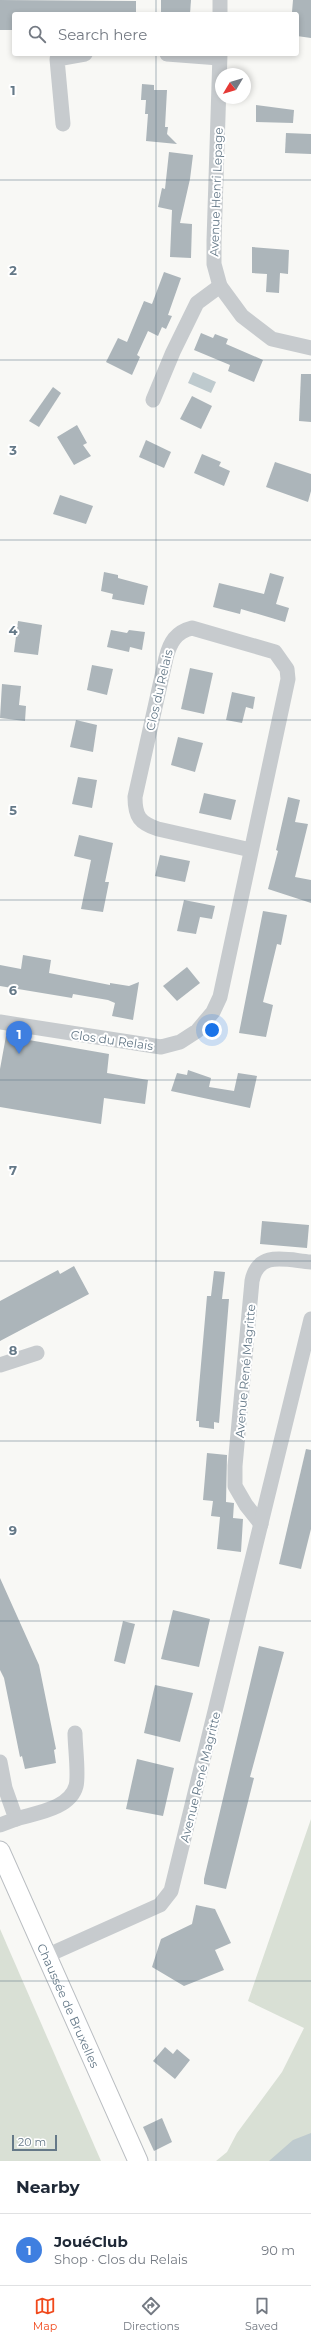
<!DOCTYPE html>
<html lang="en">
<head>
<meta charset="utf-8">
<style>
  body { margin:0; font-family:Montserrat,sans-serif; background:#f2f2f3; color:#1f2937 }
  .compass { position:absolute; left:215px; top:68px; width:36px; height:36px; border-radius:50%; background:#fff; box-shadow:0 2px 6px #0003; rotate:232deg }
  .scale { position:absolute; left:12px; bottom:10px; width:45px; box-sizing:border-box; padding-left:4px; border:2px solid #657988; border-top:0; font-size:11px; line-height:14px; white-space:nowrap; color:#657988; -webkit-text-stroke:3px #fff; paint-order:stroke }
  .you { position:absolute; left:212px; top:1030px; width:14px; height:14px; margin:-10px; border:3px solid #fff; border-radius:50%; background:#1a73e8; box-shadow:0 0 0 6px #1a73e833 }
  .badge { display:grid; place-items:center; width:26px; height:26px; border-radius:50%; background:#f0491c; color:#fff; font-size:13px; font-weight:700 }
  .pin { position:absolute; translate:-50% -33px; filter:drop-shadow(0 1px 2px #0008) }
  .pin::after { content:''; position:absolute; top:21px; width:14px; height:12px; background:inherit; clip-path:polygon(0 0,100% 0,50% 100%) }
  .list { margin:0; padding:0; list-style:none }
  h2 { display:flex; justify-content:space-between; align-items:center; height:52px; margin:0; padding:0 16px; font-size:17px }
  h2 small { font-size:13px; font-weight:400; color:#747a83 }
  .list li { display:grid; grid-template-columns:26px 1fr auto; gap:12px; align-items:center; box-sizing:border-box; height:72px; padding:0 16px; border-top:1px solid #e0e1e3 }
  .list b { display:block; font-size:15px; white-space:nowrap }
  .list p { margin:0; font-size:13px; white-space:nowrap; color:#747a83 }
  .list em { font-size:13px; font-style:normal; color:#747a83 }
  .icon { flex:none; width:22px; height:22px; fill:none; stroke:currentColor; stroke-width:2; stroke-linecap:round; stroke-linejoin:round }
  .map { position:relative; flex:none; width:311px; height:2161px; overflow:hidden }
  .search { position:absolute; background:#fff; box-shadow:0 2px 6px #0003; left:12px; right:12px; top:12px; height:44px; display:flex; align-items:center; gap:10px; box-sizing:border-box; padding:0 14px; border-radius:4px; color:#747a83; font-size:15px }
  .sheet { height:124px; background:#fff }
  nav { display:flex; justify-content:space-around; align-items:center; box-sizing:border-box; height:56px; border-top:1px solid #e0e1e3; background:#fff; font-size:11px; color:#747a83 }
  nav a { display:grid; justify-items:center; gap:2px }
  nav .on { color:#f0491c }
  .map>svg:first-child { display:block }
  .green { fill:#d9e0d5 }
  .water { fill:#becace }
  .building { fill:#acb5ba }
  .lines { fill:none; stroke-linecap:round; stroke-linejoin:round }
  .major-casing { stroke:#babec2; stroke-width:21 }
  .minor { stroke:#c7cbce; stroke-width:15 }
  .major { stroke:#fff; stroke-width:19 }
  .grid { fill:none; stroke:#657988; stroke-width:1; stroke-opacity:0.55 }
  .labels { text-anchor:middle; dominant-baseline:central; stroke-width:4; stroke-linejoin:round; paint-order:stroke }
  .street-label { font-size:12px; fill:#657988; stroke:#fff }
  .grid-label { font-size:13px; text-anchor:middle; font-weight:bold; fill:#657988; stroke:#fff; stroke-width:4; stroke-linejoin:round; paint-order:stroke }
</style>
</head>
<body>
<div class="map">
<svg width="311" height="2161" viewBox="0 0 311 2161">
  <rect width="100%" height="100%" fill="#f8f8f5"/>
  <g class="green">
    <path d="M311,1819v342h-95l11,-9 10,-19 45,-61 22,-44 -56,-27z"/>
    <path d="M0,1929l101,232h-101z"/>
  </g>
  <g class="water">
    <path d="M193,372l23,10 -5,11 -23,-10z"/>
    <path d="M311,2133v28h-42l24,-21z"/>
  </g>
  <g class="building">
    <path d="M0,0l136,1v13h-122v16h-14z"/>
    <path d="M161,0h30l-1,14h-29z"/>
    <path d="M293,0h18v38l-14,-2v-24h-5z"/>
    <path d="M142,84l12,1v5h13l-2,37h3l-1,7 10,10 -31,-3 2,-27h-3l1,-14h-5z"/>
    <path d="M256,105l38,5 -1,13 -37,-1z"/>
    <path d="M286,133l25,1v20l-26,-1z"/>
    <path d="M169,152l24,3 -3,24 -10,44 12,1 -1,34 -21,-1 2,-47 -14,-3 4,-19 3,1z"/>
    <path d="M252,247l37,3 -1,24 -8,-1 -1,20 -13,-1 1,-18 -15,-1z"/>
    <path d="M164,272l17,6 -13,37 4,1 -6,13 -4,-2 -4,9 -10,-5 -11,24 3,2 -8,18 -26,-13 12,-24 9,4 17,-41 8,3z"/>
    <path d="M201,333l12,5 2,-4 13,5 -2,5 37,16 -9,22 -26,-11 2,-6 -36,-15z"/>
    <path d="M301,374h10v48l-12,-1z"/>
    <path d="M53,387l8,6 -22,34 -10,-6z"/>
    <path d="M192,396l20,10 -11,23 -21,-10z"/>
    <path d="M77,425l10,18 -4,2 8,11 -17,9 -17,-28z"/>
    <path d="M146,440l25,12 -7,16 -25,-11z"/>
    <path d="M202,454l19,8 -2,4 11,5 -6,15 -30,-13z"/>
    <path d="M275,462l36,12v17l-3,11 -42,-15z"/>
    <path d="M60,495l33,11 -7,18 -33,-10z"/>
    <path d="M104,572l14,3v3l30,8 -4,19 -32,-6 1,-5 -12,-3z"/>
    <path d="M270,573l14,4 -8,27 13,4 -4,14 -44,-13 -1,5 -27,-7 6,-24 45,11z"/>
    <path d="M18,621l24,4 -4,30 -24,-3z"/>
    <path d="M111,630l16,3 2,-3 16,2 -3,18 -12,-3 -1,5 -22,-5z"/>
    <path d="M92,665l21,4 -6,26 -20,-5z"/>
    <path d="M190,668l23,5 -9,41 -23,-5z"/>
    <path d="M2,684l19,2 -2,19 7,1 -1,15 -25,-3z"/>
    <path d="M232,692l23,5 -2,12 -7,-2 -4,16 -16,-3z"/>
    <path d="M76,720l21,5 -4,27 -23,-5z"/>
    <path d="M178,737l25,6 -8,29 -24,-7z"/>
    <path d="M78,777l19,3 -5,28 -20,-4z"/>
    <path d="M204,793l32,7 -5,20 -32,-7z"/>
    <path d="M288,797l12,3 -5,22 13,2 -13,53 16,3v23l-43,-14 10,-38 -2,-1z"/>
    <path d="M79,835l34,8 -8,39h4l-6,30 -22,-3 10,-49 -17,-4z"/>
    <path d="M160,855l30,6 -5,21 -30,-6z"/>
    <path d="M184,900l31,6 -3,13 -12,-2 -4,17 -19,-3z"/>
    <path d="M263,911l24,4 -6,30 -4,-1 -14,58 10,3 -7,32 -27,-4z"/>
    <path d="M23,955l28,5 -2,13 61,12v-2l19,3 10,-4 -6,38 -21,-4 3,-13 -7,-3 -35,-6 -1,4 -72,-12v-21l21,4z"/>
    <path d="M187,967l13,16 -23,18 -14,-15z"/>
    <path d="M6,1036l103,18 -2,19 41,7 -3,24 -41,-6 -3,26 -101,-17v-38z"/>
    <path d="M188,1070l23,8 -2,9 25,4 4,-18 19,3 -7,32 -79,-17 6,-18 10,2z"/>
    <path d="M262,1221l47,4 -2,23 -47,-4z"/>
    <path d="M74,1266l15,28 -89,47v-40l58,-31 2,4z"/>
    <path d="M214,1271l11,1 -3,27h7l-10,124 -5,-1v7l-15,-2v-6h-3l11,-125h4z"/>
    <path d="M306,1449l5,1v79l-10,40 -22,-5z"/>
    <path d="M207,1453l20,2 -1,47 8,1 -1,15 10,1 -2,33 -24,-3 3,-32 -9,-1 2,-15 -10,-1z"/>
    <path d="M0,1578l39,87 17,84 -2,1 2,13 -31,6 -3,-13 -2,1 -16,-79 -4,-8z"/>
    <path d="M173,1610l37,9 -11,48 -38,-8z"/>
    <path d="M123,1621l12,3 -10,40 -11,-3z"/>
    <path d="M259,1646l25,6 -34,125 4,1 -28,111 -22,-5v-5z"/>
    <path d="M155,1685l38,8 -13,49 -36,-9z"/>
    <path d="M137,1759l37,9 -11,48 -37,-7z"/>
    <path d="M196,1905l19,4 16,34 -16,7 9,20 -40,16 -32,-19 9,-28 31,-15z"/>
    <path d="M165,2047l8,7 4,-5 13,11 -15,19 -22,-18z"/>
    <path d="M162,2118l10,24 -18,9 -11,-24z"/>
  </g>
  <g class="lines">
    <defs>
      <g id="major">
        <path id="s1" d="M0,1851l138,310"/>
      </g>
    </defs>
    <use href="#major" class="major-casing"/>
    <g class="minor">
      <path d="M220,14v-14"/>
      <path d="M167,54l52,4"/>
      <path d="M220,54l-6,187v23l6,22 22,30 30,23 39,9"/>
      <path d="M63,124l-6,-65 28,-5"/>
      <path d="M153,400l20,-48 24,-49 23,-17"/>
      <path d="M0,1022l161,25 19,-5 17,-11 16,-19 7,-15 68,-318 -1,-10 -12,-17 -83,-24c-16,4 -22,14 -26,30l-31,139c0,20 5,26 23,32l93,21"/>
      <path d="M0,1365l37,-12"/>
      <path d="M261,1524l-15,-19 -11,-19v-20l17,-185c6,-31 34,-21 59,-19"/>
      <path d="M0,1762l5,26 11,31 -16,6"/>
      <path d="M16,1819c19,-6 54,-10 60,-33 3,-10 -1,-40 -1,-53"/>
      <path d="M46,1956l114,-51 11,-14 140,-572"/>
    </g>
    <use href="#major" class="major"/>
  </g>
  <path class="grid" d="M156,0v14M156,54v2107M0,180h311M0,360h311M0,540h311M0,720h311M0,900h311M0,1080h311M0,1261h311M0,1441h311M0,1621h311M0,1801h311M0,1981h311"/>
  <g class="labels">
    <g class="street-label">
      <text transform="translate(216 192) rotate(-88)">Avenue Henri Lepage</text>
      <text transform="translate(159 690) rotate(-77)">Clos du Relais</text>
      <text transform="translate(112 1040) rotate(8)">Clos du Relais</text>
      <text transform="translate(245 1371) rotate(-85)">Avenue René Magritte</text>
      <text transform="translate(200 1777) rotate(-76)">Avenue René Magritte</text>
      <text stroke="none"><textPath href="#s1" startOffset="169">Chaussée de Bruxelles</textPath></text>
    </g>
  </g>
  <g class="grid-label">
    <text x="13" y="95">1</text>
    <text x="13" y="275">2</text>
    <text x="13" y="455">3</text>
    <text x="13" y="635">4</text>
    <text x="13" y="815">5</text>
    <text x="13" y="995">6</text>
    <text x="13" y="1175">7</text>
    <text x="13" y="1355">8</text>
    <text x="13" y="1535">9</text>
  </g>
</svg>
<svg class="compass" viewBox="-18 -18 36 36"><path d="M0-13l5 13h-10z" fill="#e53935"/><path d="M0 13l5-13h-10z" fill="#747a83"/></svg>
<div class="scale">20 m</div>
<div class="you"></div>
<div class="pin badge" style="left:19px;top:1054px;background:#3f7fe0">1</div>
<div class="search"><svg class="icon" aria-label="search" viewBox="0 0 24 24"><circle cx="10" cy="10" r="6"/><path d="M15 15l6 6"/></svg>Search here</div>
</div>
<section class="sheet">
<h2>Nearby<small></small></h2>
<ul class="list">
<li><span class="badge" style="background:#3f7fe0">1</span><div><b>JouéClub</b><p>Shop · Clos du Relais</p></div><em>90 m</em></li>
</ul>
</section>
<nav>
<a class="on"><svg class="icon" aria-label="map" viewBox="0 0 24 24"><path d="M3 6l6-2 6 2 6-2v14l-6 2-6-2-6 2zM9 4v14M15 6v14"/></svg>Map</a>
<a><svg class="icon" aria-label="directions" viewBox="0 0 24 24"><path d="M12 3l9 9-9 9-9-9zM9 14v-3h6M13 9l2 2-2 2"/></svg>Directions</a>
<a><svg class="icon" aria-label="saved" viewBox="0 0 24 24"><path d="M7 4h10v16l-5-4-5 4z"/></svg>Saved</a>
</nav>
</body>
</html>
